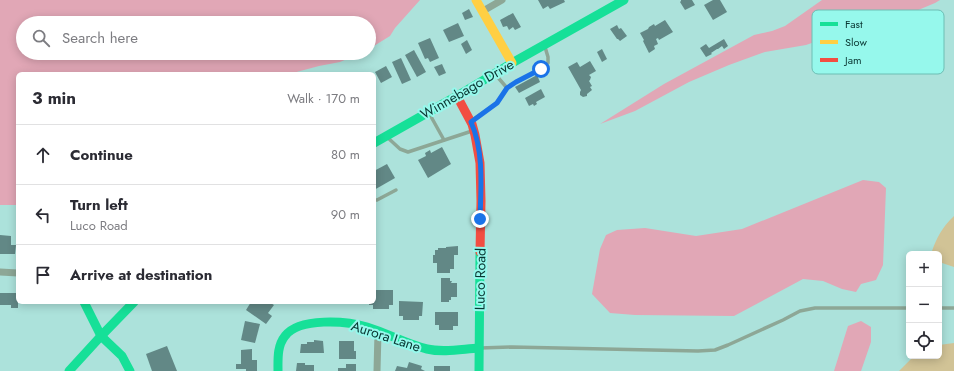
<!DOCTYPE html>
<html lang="en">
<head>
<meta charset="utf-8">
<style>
  body { margin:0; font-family:Jost,sans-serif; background:#f2f2f3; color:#2b2b33 }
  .controls { position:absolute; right:12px; bottom:12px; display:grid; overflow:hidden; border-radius:6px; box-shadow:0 2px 10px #0003 }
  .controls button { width:36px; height:36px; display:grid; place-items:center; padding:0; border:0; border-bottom:1px solid #e1e1e2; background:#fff; color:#2b2b33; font:20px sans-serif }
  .stop { position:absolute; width:12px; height:12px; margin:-9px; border:3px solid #1a73e8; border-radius:50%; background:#fff }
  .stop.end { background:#1a73e8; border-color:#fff; box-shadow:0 1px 4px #0008 }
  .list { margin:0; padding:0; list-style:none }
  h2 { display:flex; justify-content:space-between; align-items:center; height:52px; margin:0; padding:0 16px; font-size:17px }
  h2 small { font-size:13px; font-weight:400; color:#7c7c81 }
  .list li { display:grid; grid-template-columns:26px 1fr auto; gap:12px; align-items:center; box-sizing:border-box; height:60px; padding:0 16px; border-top:1px solid #e1e1e2 }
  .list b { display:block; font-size:15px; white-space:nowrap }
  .list p { margin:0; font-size:13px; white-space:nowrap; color:#7c7c81 }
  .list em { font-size:13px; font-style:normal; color:#7c7c81 }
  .icon { flex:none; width:22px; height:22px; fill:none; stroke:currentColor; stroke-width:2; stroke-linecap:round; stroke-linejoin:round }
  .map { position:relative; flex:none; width:954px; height:371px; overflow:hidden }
  .search { position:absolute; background:#fff; box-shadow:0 2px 10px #0003; left:16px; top:16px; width:360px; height:44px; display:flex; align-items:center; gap:10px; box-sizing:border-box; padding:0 14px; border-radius:22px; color:#7c7c81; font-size:15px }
  .panel { position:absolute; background:#fff; box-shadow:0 2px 10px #0003; left:16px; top:72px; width:360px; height:232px; border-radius:6px }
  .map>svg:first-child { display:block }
  .green { fill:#d1c396 }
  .water { fill:#e1a7b6 }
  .building { fill:#628886 }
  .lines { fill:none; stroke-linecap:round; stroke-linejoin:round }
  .lane { stroke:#8da796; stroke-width:3.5 }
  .street { stroke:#8da796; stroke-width:7 }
  .fast { stroke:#16e098; stroke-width:9 }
  .slow { stroke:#ffcf43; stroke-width:9 }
  .jam { stroke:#f24e42; stroke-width:9 }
  .route { stroke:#1a73e8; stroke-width:5 }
  .labels { text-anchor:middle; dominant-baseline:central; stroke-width:4; stroke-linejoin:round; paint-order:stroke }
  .street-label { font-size:14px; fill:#093632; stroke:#96f8ec }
  .key { fill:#96f8ec; stroke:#6cbeb4; stroke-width:1 }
  .key-label { font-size:11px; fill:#093632 }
</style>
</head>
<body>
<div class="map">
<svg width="954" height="371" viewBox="0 0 954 371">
  <rect width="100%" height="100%" fill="#ace2db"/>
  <g class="green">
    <path d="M954,216v51l-15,-5v-8h-8c5,-15 11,-27 23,-38z"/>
    <path d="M954,343v28h-55l12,-12 4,-3h24v-11z"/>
  </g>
  <g class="water">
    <path d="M0,0h420l-25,28 -5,8 -21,13v-26h-346v30h338l-21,9 -21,4 -30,8h-271v131h-18z"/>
    <path d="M822,0h118l-5,3 -43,18 -39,8 -47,16 -41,7 -36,13 -40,17 -54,29 -35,13 64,-40 90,-49 18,-4 13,-5z"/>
    <path d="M863,180l16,2 7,6 -3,77 -7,15 -15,4 -5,8 -14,-3 -19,-8 -20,-2 -69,37 -99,-1 -25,-2 -18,-19 8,-45 6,-14 11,-5 28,-2 51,8 46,-7z"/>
    <path d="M861,321l10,6v15l-10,29h-27l14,-45z"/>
  </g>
  <g class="building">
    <path d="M538,0h26l1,2 -15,7 -2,-3 -5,3z"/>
    <path d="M681,0h11l3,5 -10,5 -5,-8 1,-1z"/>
    <path d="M713,0h7l7,12 -14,8 -9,-15z"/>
    <path d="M469,9l4,8 -8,3 -3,-7z"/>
    <path d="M513,13l8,14 -6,3 -2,-3 -4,3 -2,-4 -4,1 -3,-7z"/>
    <path d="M665,20l8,12 -14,8 -1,-2 -2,1 2,5 -4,2 1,3 -6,4 -6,-12 1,-1 -4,-7 8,-4 1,-2 5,-3 1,2z"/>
    <path d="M458,23l6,13 -15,6 -6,-12z"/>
    <path d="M617,25l2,4 2,-1 6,8 -7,5 -2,-2h-1l-7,-10z"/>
    <path d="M430,38l9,20 -9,4 -2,-4 -3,1 -7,-16z"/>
    <path d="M724,39l4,7 -4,3 -2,-3 -4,3h-1l-6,4 1,1 -6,3 -6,-9 6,-4 3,4z"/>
    <path d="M467,40l5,10 -6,4 -5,-10z"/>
    <path d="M602,49l5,10 -5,3 -5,-10z"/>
    <path d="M414,50l12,22 -9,5 -12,-22z"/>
    <path d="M401,58l10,22 -9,4 -10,-22z"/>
    <path d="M590,61l6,10 -7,4 2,2 -1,3 -1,1 3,5 -2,1 2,3 -5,4v2l-4,1 -3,-2v-3l1,-2 -13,-23 9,-5 3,5z"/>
    <path d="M442,64l4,9 -7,3 -5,-9z"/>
    <path d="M386,66l6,11 -11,6 -6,-11z"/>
    <path d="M537,75l3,7 -21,11 -4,-6z"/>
    <path d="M541,89l4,8 -9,5 1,2 -3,2 -1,-2 -4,2 -4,-8z"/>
    <path d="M442,147l9,17 -23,14 -10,-18 8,-4 -1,-3 5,-3 1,3z"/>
    <path d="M387,164l8,14 -21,12v-19z"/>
    <path d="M0,235l11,1v9h5l-1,9h-15z"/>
    <path d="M458,246v9h-4v14h-4v4h-13v-10h-4v-8h2v-5h3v-2h8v-1z"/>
    <path d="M441,278h9v3h2l-1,2h6v14h-6v3h-2v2h-8z"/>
    <path d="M374,290h19v15h-4v4h-16v-4h-4v-3h5z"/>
    <path d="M0,293h18v15h-7v-3h-11z"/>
    <path d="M399,301l24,1 -1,14h-3v4h-16v-4h-4z"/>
    <path d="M251,302h18l5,3 -6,8 4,3 -6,8 -20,-14z"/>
    <path d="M435,312h23v14h-5v4h-14v-5h-4z"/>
    <path d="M245,321l15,3 -5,19 -14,-3z"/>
    <path d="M314,340l9,1 1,12h-24l1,-9h6v-2h7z"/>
    <path d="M339,341h15v10h2v8h-17z"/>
    <path d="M167,346l10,25h-25l-6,-17z"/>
    <path d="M252,349v11h5v11h-11v-2h-10v-5h5v-14z"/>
    <path d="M409,362l13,4 -1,3 4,2h-30l2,-5 10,2z"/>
    <path d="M297,363h8v2h9v6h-18z"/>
    <path d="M346,364h10v7h-18v-3h8z"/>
    <rect x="434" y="366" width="16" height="5"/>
  </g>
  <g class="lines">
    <g class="lane">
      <path d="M495,74l12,14"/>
      <path d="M429,113l15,27"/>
      <path d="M471,121l26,-18 10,-15 9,-6 25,-13 7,-6v-6l-3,-10"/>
      <path d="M387,137l13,12 8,3 64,-21"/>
      <path d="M374,200h3l19,-10"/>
      <path d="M939,308h15"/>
      <path d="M480,348l32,-1 186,4 17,-1 13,-5 55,-25 17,-9 15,-3h94"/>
    </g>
    <g class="street">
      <path d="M483,11l19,-11"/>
      <path d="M0,272l18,1"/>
      <path d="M377,371l1,-39"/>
    </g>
    <g class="fast">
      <path d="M374,143l83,-47 55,-33 112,-63"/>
      <path d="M84,302l17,34 21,20 8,15"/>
      <path d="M69,371l32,-35 33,-34"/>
      <path d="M278,371c0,-12 -1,-25 7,-35 14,-19 62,-15 82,-9 20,6 39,17 60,22 17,4 35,0 52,-1"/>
      <path d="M479,371l1,-119"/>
    </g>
    <path class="slow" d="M476,0l36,63"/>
    <path class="jam" d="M457,96l15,28 3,11 5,28 1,38 -1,51"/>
  </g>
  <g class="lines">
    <path class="route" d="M480,219c1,-32 4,-68 -9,-97l26,-19 10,-15 9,-6 25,-13"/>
  </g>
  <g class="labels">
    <g class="street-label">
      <text transform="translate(467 89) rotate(-30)">Winnebago Drive</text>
      <text transform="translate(480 279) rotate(-89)">Luco Road</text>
      <text transform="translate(386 336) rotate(18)">Aurora Lane</text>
    </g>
  </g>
  <rect x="812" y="10" width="132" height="64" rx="6" class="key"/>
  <rect x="820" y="22" width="18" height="4" fill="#16e098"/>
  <rect x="820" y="40" width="18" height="4" fill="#ffcf43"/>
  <rect x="820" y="58" width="18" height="4" fill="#f24e42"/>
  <g class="key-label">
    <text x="845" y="28">Fast</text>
    <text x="845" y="46">Slow</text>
    <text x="845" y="64">Jam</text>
  </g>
</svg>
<div class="controls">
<button>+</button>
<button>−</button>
<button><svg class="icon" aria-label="locate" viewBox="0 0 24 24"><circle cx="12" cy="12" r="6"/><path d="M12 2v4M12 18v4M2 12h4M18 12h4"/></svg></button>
</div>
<div class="stop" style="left:541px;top:69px"></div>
<div class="stop end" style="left:480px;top:219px"></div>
<div class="search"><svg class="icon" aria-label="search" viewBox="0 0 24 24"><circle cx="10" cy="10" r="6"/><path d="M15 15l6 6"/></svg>Search here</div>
<section class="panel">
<h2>3 min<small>Walk · 170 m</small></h2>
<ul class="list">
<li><svg class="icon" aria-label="ahead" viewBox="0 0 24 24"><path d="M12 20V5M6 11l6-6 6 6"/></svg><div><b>Continue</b></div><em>80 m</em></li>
<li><svg class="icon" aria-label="left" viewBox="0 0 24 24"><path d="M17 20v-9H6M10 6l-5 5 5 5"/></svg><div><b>Turn left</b><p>Luco Road</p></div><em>90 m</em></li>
<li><svg class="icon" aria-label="arrive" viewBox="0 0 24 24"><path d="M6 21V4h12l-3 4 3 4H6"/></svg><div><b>Arrive at destination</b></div></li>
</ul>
</section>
</div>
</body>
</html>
